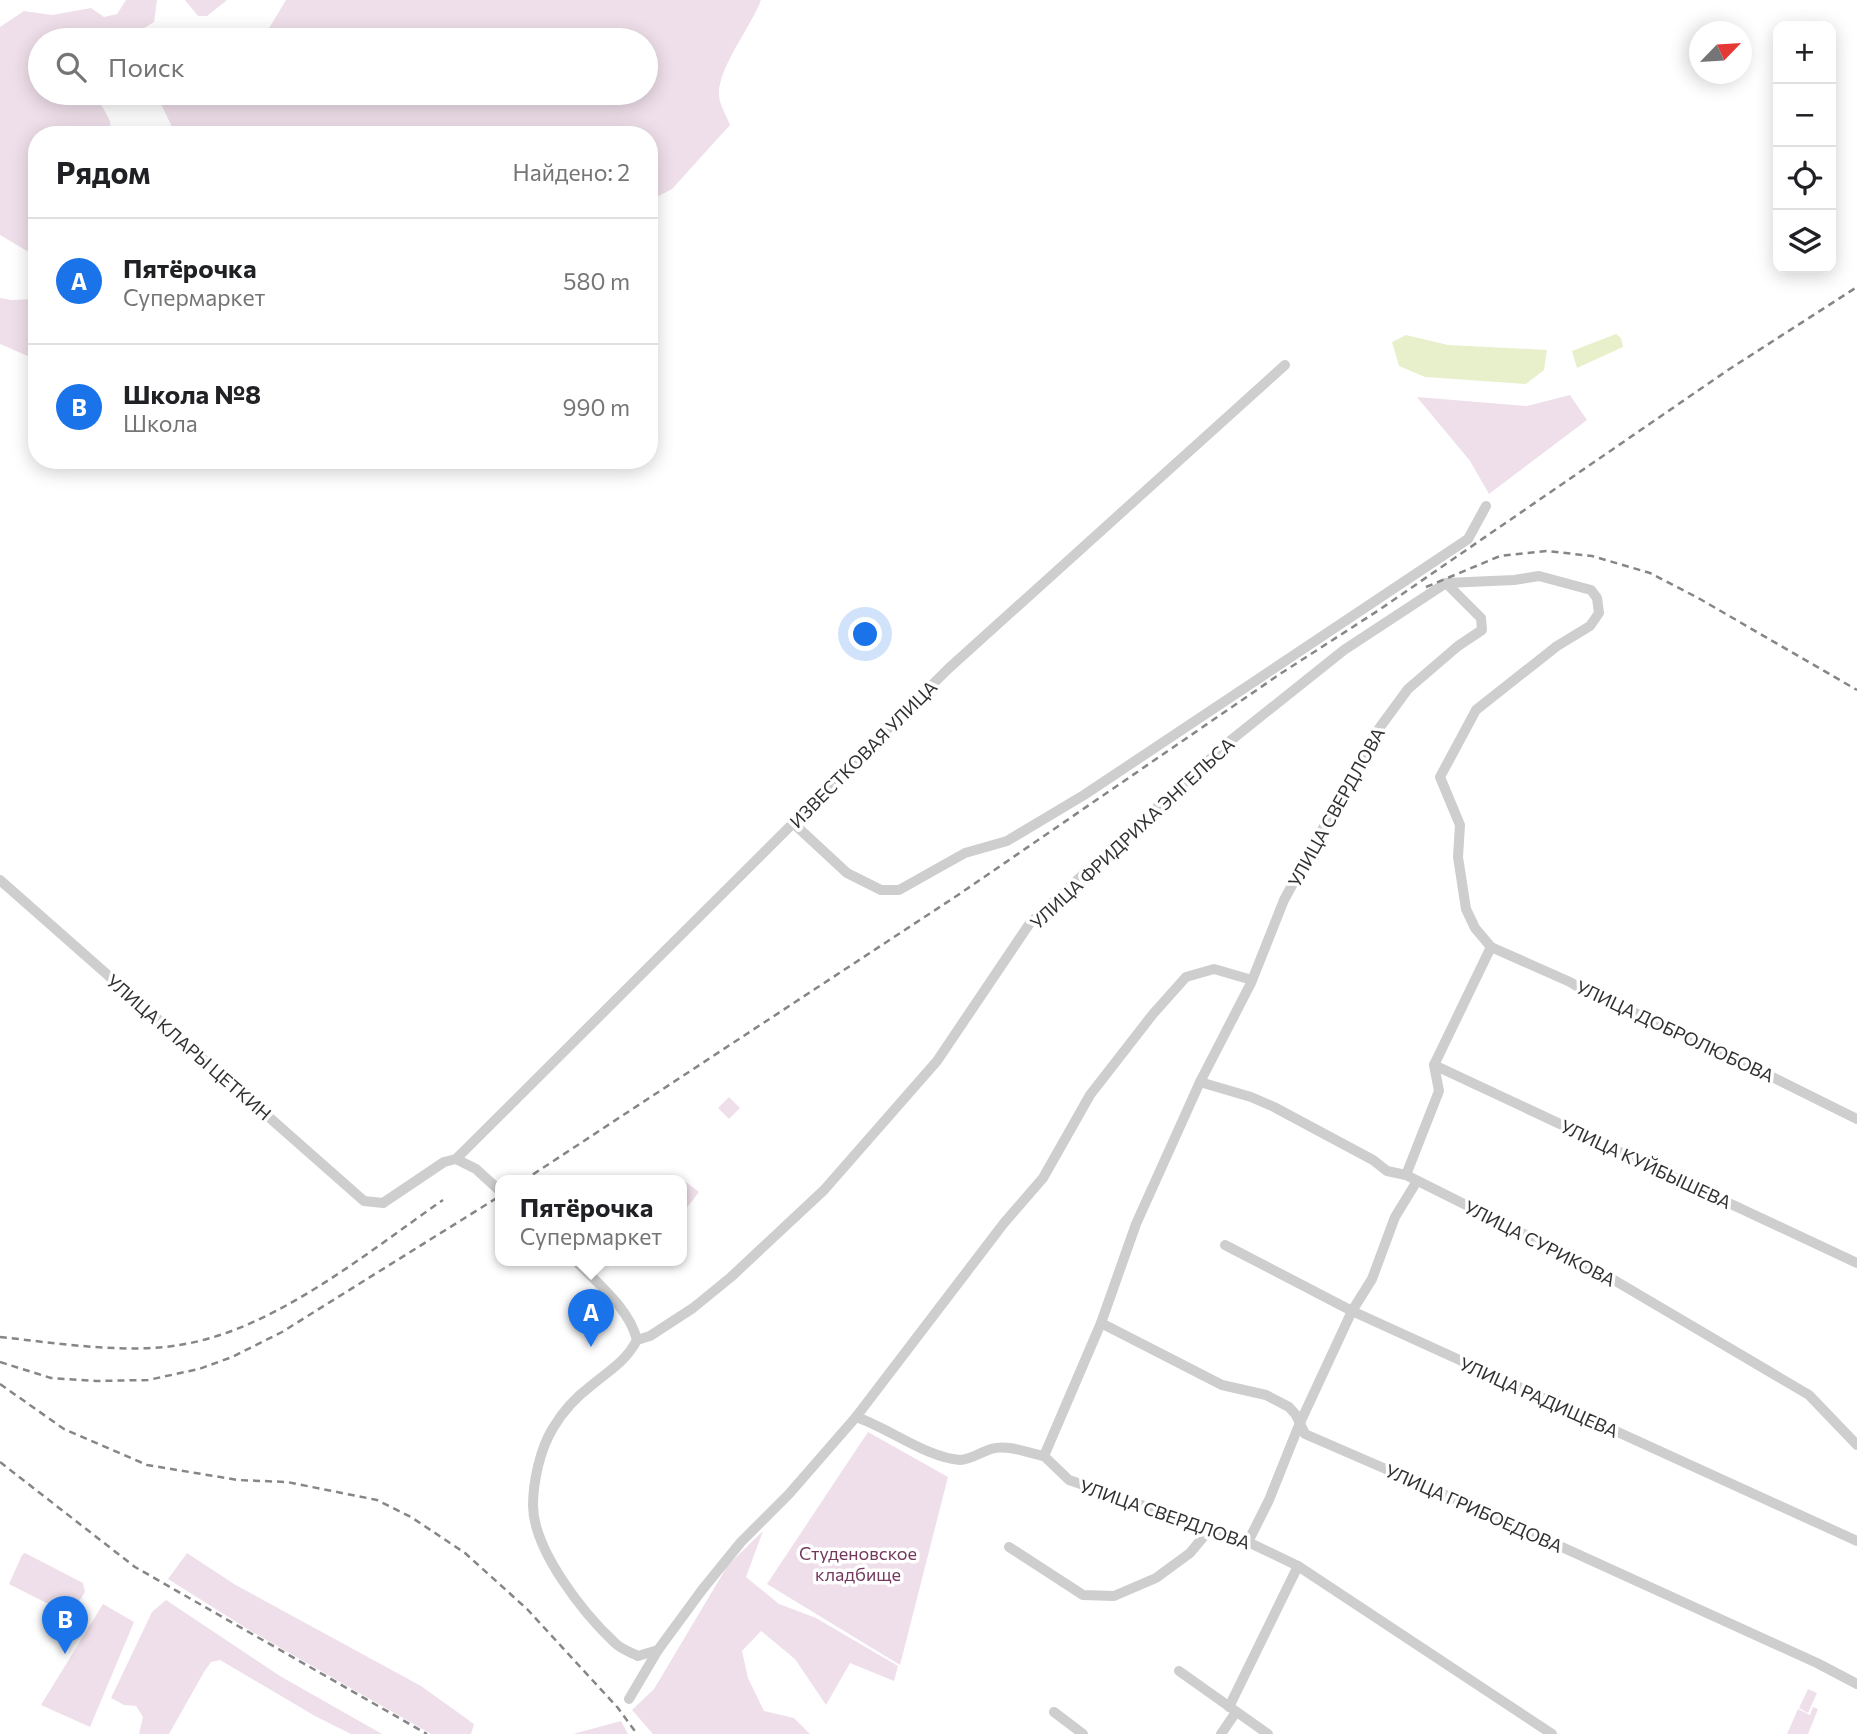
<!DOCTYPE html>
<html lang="ru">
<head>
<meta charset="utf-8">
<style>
  body { margin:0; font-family:Commissioner,sans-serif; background:#f6f6f6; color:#202124 }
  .controls { position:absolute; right:21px; top:21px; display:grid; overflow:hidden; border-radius:14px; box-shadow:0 4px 18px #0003 }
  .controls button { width:63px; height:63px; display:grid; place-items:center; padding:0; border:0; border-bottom:2px solid #e0e0e0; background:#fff; color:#202124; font:35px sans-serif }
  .compass { position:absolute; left:1689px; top:21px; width:63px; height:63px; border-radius:50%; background:#fff; box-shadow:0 4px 18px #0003; rotate:65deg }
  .you { position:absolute; left:866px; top:635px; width:24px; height:24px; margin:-18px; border:5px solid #fff; border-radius:50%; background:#1a73e8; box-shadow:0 0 0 10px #1a73e833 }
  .badge { display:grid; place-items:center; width:46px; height:46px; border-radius:50%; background:#1a73e8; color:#fff; font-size:23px; font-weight:700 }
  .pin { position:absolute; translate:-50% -58px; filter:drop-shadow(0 2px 4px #0008) }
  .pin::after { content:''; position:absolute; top:37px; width:24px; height:21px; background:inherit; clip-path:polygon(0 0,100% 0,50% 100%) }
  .popup { position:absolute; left:495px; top:1175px; width:192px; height:91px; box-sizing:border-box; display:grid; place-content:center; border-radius:14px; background:#fff; filter:drop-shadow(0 2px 5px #0005); font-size:23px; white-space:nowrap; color:#757577 }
  .popup b { font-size:26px; color:#202124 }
  .popup::after { content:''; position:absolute; left:50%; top:100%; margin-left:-14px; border:14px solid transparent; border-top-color:#fff }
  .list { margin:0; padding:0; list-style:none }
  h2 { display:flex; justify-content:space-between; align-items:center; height:91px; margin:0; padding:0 28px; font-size:30px }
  h2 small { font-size:23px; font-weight:400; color:#757577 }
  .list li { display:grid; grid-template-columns:46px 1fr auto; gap:21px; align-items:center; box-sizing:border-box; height:126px; padding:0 28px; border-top:2px solid #e0e0e0 }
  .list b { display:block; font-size:26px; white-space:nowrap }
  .list p { margin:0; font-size:23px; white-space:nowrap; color:#757577 }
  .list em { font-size:23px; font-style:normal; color:#757577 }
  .icon { flex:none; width:38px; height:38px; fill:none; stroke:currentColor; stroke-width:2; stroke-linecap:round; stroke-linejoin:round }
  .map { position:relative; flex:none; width:1857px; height:1734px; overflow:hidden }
  .search { position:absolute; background:#fff; box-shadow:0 4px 18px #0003; left:28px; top:28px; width:630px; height:77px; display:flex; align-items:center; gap:18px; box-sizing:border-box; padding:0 24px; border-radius:38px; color:#757577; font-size:26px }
  .panel { position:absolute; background:#fff; box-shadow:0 4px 18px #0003; left:28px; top:126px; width:630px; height:343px; border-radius:28px }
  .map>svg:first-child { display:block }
  .green { fill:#efdfea }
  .water { fill:#e7f0ca }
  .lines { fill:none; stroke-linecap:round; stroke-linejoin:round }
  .minor { stroke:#cecece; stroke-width:10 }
  .rail { stroke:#868686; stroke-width:2.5; stroke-dasharray:7 5; stroke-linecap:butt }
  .labels { text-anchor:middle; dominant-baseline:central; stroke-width:7; stroke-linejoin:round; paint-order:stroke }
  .street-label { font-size:18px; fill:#313131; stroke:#fff }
  .park-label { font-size:18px; fill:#72395d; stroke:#fff }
</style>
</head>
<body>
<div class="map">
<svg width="1857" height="1734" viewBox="0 0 1857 1734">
  <rect width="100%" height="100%" fill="#fff"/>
  <g class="green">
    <path d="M126,0h31l-3,22 -18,11 -22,2 -2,5h-72v53h55l15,28 1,14h-74v111l-10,5 -27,-16v-208l24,-16 28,4 39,-7 13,9 13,-3z"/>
    <path d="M185,0h42l-20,16h-9z"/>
    <path d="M286,0h475c-10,27 -43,68 -42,94 0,10 7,21 11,31l-58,64 -23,12v-66h-473l-17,-35 7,-7h480v-53h-384z"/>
    <path d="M0,298l11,2 26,-1v61l-37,-16z"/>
    <path d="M1570,395l17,25 -98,74 -19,-33 -53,-64 110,9z"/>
    <path d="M729,1097l11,11 -11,11 -11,-11z"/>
    <path d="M686,1182l13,10 -17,22v-27z"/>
    <path d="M868,1432l80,45 -48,188 -133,-81z"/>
    <path d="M763,1531l-17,46 33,27 37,14 82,48 -4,15 -44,-18 -24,42 -31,-46 -34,-28 -19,20 6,27 16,33 30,7 16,16h-157l-21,-24 22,-21 74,-124z"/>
    <path d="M25,1553l58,30 2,9 -15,23 -61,-31 13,-29z"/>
    <path d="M187,1553l47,31 187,102 53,38 -3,10h-40l-182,-104 -81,-51z"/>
    <path d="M166,1600l114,76 102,58h-31l-36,-18 -95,-56 -9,2 -7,10 -35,62h-30l4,-17 -7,-11 -12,-1 -13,-7 41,-86z"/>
    <path d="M103,1604l31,18 -44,105 -49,-22z"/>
    <path d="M1808,1689l9,4 -9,20 -9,-5z"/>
    <path d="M1813,1707l5,2 -10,25h-21l11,-25 12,6z"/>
    <path d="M621,1721l7,13h-55z"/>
  </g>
  <g class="water">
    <path d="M1616,334l5,4 2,9 -46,21 -5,-17z"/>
    <path d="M1406,335l42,10 99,5 -3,20 -18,14 -101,-7 -26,-11 -7,-24z"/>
  </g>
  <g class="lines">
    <g class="minor">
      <path d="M1446,583l68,-3 25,-4 52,14 6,8 2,15 -9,13 -33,20 -81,64 -36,67 20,48 -2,32 8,52 9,19 16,19 79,35 28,17 69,26 190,94"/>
      <path d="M793,823l54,50 34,17h18l66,-37 42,-12 77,-46 384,-256 18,-33"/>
      <path d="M0,880l364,321 19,2 61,-41 12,-3 20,10 24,22"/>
      <path d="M1434,1065l423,198"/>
      <path d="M1200,1082l51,15 23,10 99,53 14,11 19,4 196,98 207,122 48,50"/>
      <path d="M456,1159l492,-490 337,-304"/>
      <path d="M1406,1175l33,-84 -5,-26 57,-118"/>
      <path d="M1225,1245l127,66 505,230"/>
      <path d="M576,1261c22,23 53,47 61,79 -11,21 -27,30 -45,45 -16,12 -29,26 -39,43 -13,21 -20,54 -20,78 1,45 50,107 82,137 6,6 15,9 23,13l20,-6 44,-60 39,-48 48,-48 67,-77c33,11 71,41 104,43 10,0 21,-8 31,-11 17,-5 36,4 53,7"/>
      <path d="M1101,1323l121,62 44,10 23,12 7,8 9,19 180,78 332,151 40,21"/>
      <path d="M637,1340l13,-4 43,-28 38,-31 93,-87 113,-129 93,-138 200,-182 114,-91 102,-67 35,35 1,12 -24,16 -50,43 -36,49 -88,162 -33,83 -51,99 -64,142 -35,99 -57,133"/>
      <path d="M856,1417l148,-194 39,-45 47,-83 63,-81 33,-37 28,-8 38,11"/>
      <path d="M1044,1456l25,24 179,62 50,24 254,168"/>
      <path d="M1248,1542l21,-42 30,-75 53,-114 20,-32 23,-62 22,-36"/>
      <path d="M1009,1547l74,48 31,1 42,-18 34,-25 20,-24"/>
      <path d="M1179,1671l89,63"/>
      <path d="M629,1699l29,-49"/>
      <path d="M1229,1707l69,-141"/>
      <path d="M1054,1712l29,22"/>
      <path d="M1221,1734l15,-22"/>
    </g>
    <g class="rail">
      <path d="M1426,587l74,-31 47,-5 45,5 58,17 50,26 157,91"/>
      <path d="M523,1181l435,-286 322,-221 99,-64 349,-240 129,-83"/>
      <path d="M0,1337c57,6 129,18 185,7 91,-16 183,-92 258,-144"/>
      <path d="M0,1362l51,16 45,3 52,-1 51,-11 33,-12 50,-25 218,-136"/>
      <path d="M0,1384l64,45 83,36 91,15 49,2 90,18 34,17 54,36 62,56 91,99 19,26"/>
      <path d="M0,1462l135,105 292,167"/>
    </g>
  </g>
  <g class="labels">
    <g class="street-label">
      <text transform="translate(863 754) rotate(-45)">ИЗВЕСТКОВАЯ УЛИЦА</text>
      <text transform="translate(1336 807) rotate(-61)">УЛИЦА СВЕРДЛОВА</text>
      <text transform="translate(1132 833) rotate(-43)">УЛИЦА ФРИДРИХА ЭНГЕЛЬСА</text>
      <text transform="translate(1675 1031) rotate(25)">УЛИЦА ДОБРОЛЮБОВА</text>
      <text transform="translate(189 1047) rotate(41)">УЛИЦА КЛАРЫ ЦЕТКИН</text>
      <text transform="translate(1646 1164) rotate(25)">УЛИЦА КУЙБЫШЕВА</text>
      <text transform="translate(1540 1243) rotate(27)">УЛИЦА СУРИКОВА</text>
      <text transform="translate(1539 1397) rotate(24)">УЛИЦА РАДИЩЕВА</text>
      <text transform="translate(1474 1508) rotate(24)">УЛИЦА ГРИБОЕДОВА</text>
      <text transform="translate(1165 1514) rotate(19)">УЛИЦА СВЕРДЛОВА</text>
    </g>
    <g class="park-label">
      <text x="858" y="1553">Студеновское<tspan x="858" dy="21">кладбище</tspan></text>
    </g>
  </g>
</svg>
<div class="controls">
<button>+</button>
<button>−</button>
<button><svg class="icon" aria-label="locate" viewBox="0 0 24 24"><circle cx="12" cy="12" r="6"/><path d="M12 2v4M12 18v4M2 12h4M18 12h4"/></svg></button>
<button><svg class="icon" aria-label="layers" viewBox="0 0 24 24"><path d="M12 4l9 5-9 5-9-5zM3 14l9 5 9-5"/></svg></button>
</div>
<svg class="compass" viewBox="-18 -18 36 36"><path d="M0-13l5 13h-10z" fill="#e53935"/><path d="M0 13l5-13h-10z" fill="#757577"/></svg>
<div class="you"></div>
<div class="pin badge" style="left:591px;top:1347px">A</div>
<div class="popup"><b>Пятёрочка</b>Супермаркет</div>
<div class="pin badge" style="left:65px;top:1654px">B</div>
<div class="search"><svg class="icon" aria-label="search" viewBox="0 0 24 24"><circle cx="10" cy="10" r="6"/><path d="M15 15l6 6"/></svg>Поиск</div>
<section class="panel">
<h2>Рядом<small>Найдено: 2</small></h2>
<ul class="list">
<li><span class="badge">A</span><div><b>Пятёрочка</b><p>Супермаркет</p></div><em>580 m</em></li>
<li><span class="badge">B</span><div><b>Школа №8</b><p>Школа</p></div><em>990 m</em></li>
</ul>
</section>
</div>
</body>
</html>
